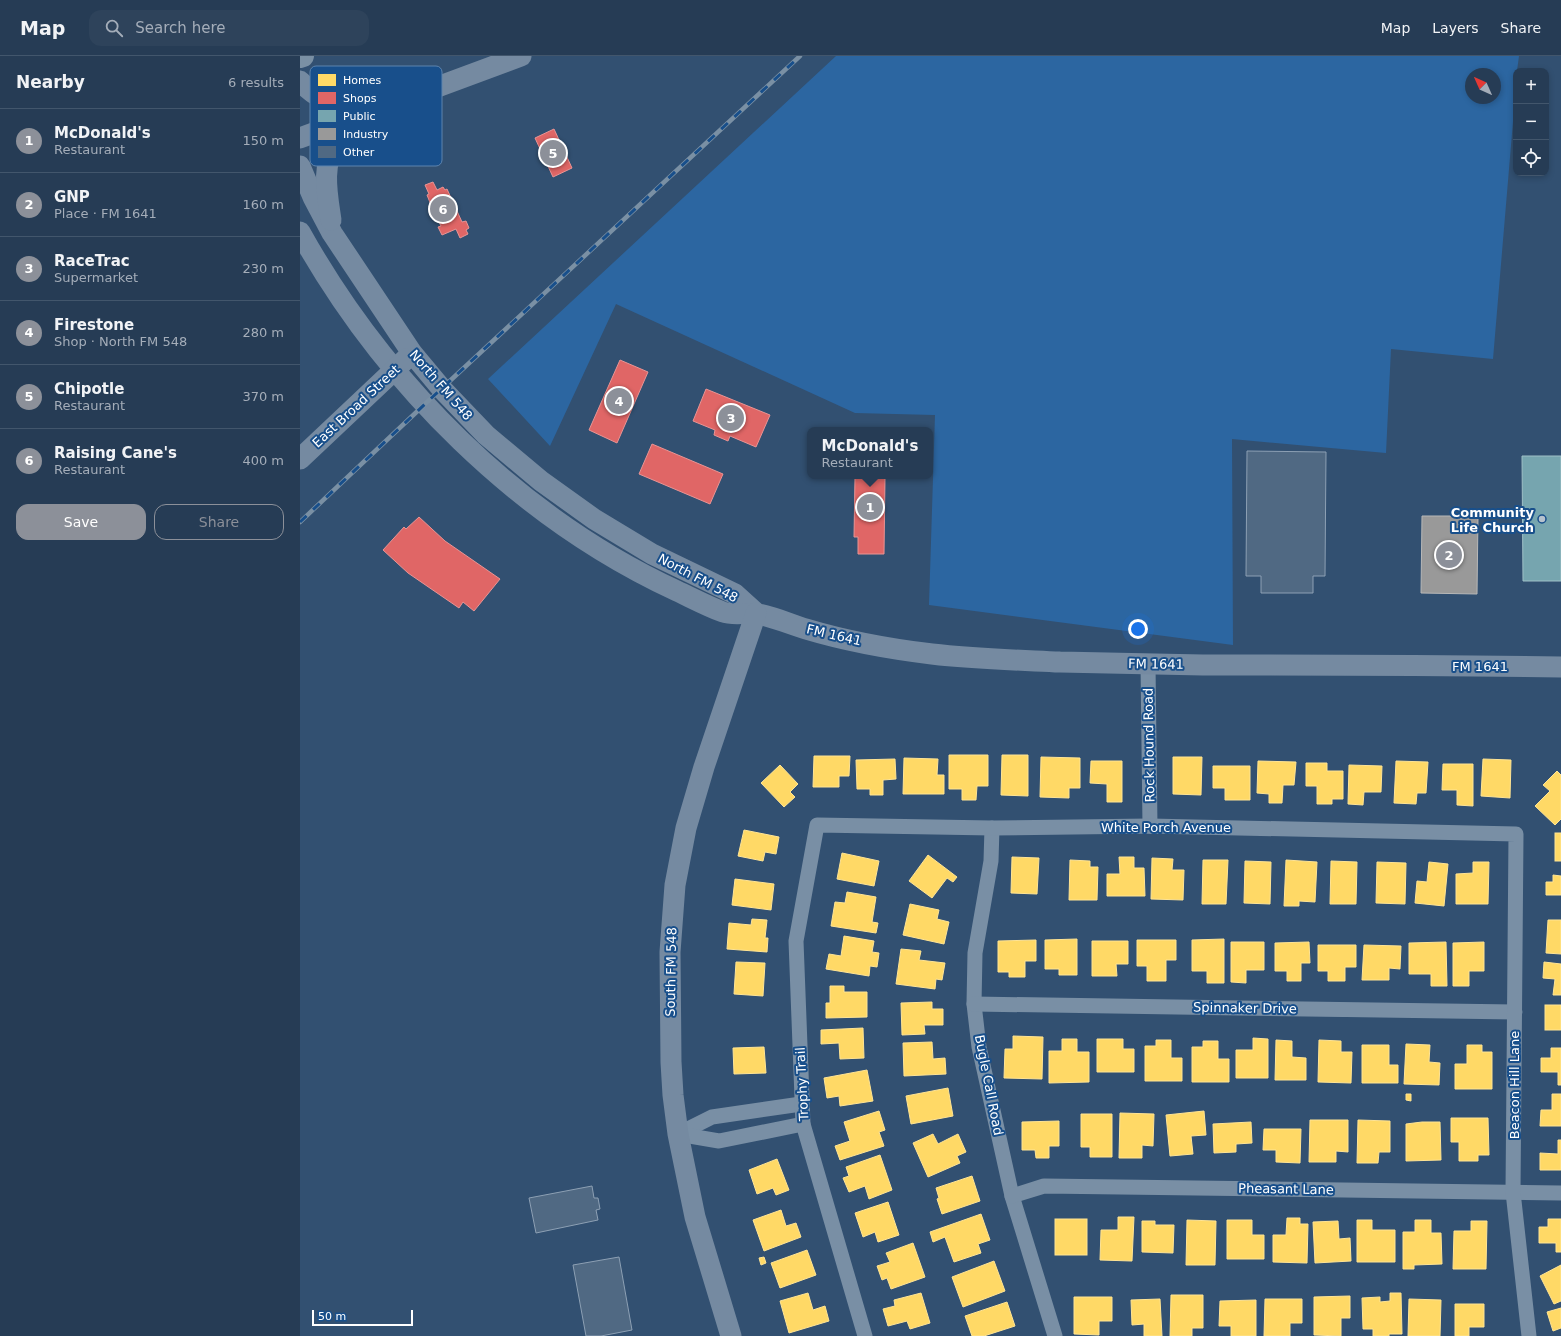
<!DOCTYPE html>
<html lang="en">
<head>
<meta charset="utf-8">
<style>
  body { margin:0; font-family:"DejaVu Sans",sans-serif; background:#2e435b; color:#f1f3f6 }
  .controls { position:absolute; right:12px; top:12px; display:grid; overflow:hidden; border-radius:8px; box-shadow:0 2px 6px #0003 }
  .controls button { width:36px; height:36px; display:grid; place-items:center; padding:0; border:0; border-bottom:1px solid #42566c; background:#263c55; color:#f1f3f6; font:20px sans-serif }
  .compass { position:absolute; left:1165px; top:12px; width:36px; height:36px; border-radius:50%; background:#263c55; box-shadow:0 2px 6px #0003; rotate:315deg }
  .scale { position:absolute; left:12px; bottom:10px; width:101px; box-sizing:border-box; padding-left:4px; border:2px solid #fff; border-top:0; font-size:11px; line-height:14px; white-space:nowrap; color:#fff; -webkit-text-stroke:3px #184f8b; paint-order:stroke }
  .you { position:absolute; left:838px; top:573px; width:14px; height:14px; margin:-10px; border:3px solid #fff; border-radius:50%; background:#1a73e8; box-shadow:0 0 0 6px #1a73e833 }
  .badge { display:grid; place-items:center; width:26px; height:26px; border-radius:50%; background:#8c9099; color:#fff; font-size:13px; font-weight:700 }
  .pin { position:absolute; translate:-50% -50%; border:2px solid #fff; box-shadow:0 1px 4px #0006 }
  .popup { position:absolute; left:507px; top:371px; width:126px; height:52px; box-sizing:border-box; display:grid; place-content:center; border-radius:8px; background:#263c55; filter:drop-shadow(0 1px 3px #0005); font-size:13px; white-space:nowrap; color:#a4adb9 }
  .popup b { font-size:15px; color:#f1f3f6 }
  .popup::after { content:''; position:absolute; left:50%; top:100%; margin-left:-8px; border:8px solid transparent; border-top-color:#263c55 }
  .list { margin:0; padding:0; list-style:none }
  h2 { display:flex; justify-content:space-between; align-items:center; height:52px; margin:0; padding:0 16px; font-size:17px }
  h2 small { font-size:13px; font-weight:400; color:#a4adb9 }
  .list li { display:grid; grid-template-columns:26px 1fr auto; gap:12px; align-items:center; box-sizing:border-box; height:64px; padding:0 16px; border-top:1px solid #42566c }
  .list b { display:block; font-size:15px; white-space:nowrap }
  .list p { margin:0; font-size:13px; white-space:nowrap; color:#a4adb9 }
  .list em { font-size:13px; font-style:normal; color:#a4adb9 }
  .actions { display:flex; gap:8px; padding:12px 16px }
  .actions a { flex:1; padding:9px 0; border:1px solid #8c9099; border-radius:12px; text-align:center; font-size:14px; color:#8c9099 }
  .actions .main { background:#8c9099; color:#fff }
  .icon { flex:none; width:22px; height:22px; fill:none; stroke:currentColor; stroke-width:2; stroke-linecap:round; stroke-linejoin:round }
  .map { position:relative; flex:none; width:1261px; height:1280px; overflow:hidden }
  header { display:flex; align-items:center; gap:24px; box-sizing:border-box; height:56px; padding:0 20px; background:#263c55; border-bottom:1px solid #42566c }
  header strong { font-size:19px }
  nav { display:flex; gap:22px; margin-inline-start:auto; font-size:14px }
  .search { width:280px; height:36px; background:#2e435b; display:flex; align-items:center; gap:10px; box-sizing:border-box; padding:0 14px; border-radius:12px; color:#a4adb9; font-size:15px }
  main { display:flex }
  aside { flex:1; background:#263c55 }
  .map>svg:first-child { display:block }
  .green { fill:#2c66a1; fill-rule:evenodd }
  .homes { fill:#ffd966; stroke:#ffe494 }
  .shops { fill:#e06666; stroke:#e99494 }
  .public { fill:#76a5af; stroke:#9fc0c7 }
  .industry { fill:#999; stroke:#b8b8b8 }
  .building { fill:#506983; stroke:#8da0b4 }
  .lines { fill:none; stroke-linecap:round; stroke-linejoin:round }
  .minor { stroke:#798fa5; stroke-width:15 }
  .secondary { stroke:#758aa1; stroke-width:21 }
  .motorway { stroke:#7a90a4; stroke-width:22 }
  .rail-casing { stroke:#7a90a4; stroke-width:4.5 }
  .rail { stroke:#184f8b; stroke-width:3; stroke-dasharray:9; stroke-linecap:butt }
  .poi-dot { fill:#b7c2cd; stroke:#184f8b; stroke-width:1.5 }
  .labels { text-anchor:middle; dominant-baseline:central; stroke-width:4; stroke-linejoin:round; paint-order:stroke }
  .street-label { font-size:13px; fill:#fff; stroke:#184f8b }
  .poi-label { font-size:13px; font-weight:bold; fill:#fff; stroke:#184f8b; text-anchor:end }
  .key { fill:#184f8b; stroke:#5d84ae; stroke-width:1 }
  .key-label { font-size:11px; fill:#fff }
</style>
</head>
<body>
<header>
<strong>Map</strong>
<div class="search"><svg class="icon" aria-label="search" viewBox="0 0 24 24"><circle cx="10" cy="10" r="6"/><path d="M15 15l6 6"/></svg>Search here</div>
<nav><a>Map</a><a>Layers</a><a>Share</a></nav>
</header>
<main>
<aside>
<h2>Nearby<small>6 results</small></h2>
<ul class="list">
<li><span class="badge">1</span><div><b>McDonald's</b><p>Restaurant</p></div><em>150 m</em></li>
<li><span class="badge">2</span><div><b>GNP</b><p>Place · FM 1641</p></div><em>160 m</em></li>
<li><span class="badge">3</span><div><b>RaceTrac</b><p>Supermarket</p></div><em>230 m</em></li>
<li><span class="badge">4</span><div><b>Firestone</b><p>Shop · North FM 548</p></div><em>280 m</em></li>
<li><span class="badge">5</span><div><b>Chipotle</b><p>Restaurant</p></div><em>370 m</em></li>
<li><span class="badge">6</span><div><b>Raising Cane's</b><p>Restaurant</p></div><em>400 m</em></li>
</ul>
<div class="actions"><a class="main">Save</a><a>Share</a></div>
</aside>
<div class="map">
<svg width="1261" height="1280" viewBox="0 0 1261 1280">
  <rect width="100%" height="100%" fill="#325071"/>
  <path class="green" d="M536,0h683l-2,15h-1v15l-23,273 -102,-10 -5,104 -154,-14 1,206 -304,-40 6,-190 -80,-2 -239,-109 -66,142 -62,-67zM1171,18h24v24h-24z"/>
  <g class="homes">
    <path d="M649,699h39v31h-11l-1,14h-14v-11h-13z"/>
    <path d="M702,699h26v41l-27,-1z"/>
    <path d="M514,700h36l-1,20h-10v11h-26z"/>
    <path d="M741,701l39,1v30h-11v10l-29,-1z"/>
    <path d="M873,701h29l-1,38 -28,-1z"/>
    <path d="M604,702l34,1 -1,16h7v19h-41z"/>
    <path d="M595,703l1,20 -13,1v15h-13v-6h-13l-1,-29z"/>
    <path d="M1183,703l28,1 -1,38 -29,-2z"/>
    <path d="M791,705h31v41h-15v-18l-17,-1z"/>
    <path d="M958,705l38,1 -2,23h-11l-1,18h-13v-9l-12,-1z"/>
    <path d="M1096,705l32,1 -2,31h-9l-1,11 -22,-1z"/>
    <path d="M1006,707h21v8h16v28h-11v5h-15v-18h-11z"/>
    <path d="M1143,708h30v42l-16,-1v-15h-15z"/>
    <path d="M480,709l18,19 -8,8 5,5 -11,10 -23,-24z"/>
    <path d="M1049,709l33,1 -1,26h-17l-1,13 -15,-1z"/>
    <path d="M913,710h37v34h-25v-12h-12z"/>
    <path d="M1257,715l4,4v44l-6,6 -20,-19 15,-15 -7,-6z"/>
    <path d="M444,774l35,7 -3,17 -11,-2 -2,9 -25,-5z"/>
    <rect x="1255" y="777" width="6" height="28"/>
    <path d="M542,797l37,8 -5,25 -37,-7z"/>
    <path d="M628,799l29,22 -4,5 -6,-4 -15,20 -23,-17z"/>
    <path d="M712,801l27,1 -2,36 -26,-1z"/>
    <path d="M819,801h15v11h10l1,28h-38v-22h13z"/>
    <path d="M852,802l21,1 -1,11h12l-1,30 -32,-1z"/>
    <path d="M770,804l20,1v6h8l-1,33h-28z"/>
    <path d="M903,804h25l-2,44h-24z"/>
    <path d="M986,804l31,2 -2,40 -16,-1v5h-15z"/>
    <path d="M945,805l26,1 -1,42 -26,-1z"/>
    <path d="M1031,805l26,1 -1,42h-26z"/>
    <path d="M1077,806l29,1 -1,41 -29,-1z"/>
    <path d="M1129,806l19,2 -4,42 -29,-3 2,-22 10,1z"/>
    <path d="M1173,806h16l-1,42h-32v-30l17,-1z"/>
    <path d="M1253,819l8,1v19h-15v-13h7z"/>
    <path d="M435,823l39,5 -3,26 -39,-5z"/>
    <path d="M547,836l29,5 -4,25 6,1 -2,10 -45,-7 4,-24 10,1z"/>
    <path d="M610,848l29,6 -2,9 12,3 -5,22 -41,-9z"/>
    <path d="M452,863l15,1 -2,18h3l-1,14 -40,-3 2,-26 22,2z"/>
    <path d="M1248,864h13v34l-15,-1z"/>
    <path d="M544,880l30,5 -2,11 7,1 -2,14 -7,-1 -1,10 -43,-7 3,-15 12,2z"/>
    <path d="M777,883v36h-18v-6h-14v-29z"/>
    <path d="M924,883v44h-17v-12h-15v-31z"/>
    <path d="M736,884v21h-11v16h-16v-5h-11v-31z"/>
    <path d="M837,884h39v20h-10v21h-19v-15h-10z"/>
    <path d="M792,885h36v23h-12l1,12h-25z"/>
    <path d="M931,886h33v28h-18v13l-15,-1z"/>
    <path d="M1009,886l1,21h-9v18h-14v-10h-12v-28z"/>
    <path d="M1146,886l1,44h-16v-12h-22v-31z"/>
    <path d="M1184,886v29h-15v15h-16v-43z"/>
    <path d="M1018,889h38v22h-11v14h-17v-10h-10z"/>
    <path d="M1064,889l37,1 -1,23 -11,-1v12h-27z"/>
    <path d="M601,893l20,2 -2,9 26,3 -3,17 -6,-1 -1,10 -39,-5z"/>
    <path d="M436,906l29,1 -2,33 -29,-2z"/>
    <path d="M1244,906l17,2v31h-8l2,-16 -12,-1z"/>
    <path d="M530,930h14v6h23v25l-41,1v-15h4z"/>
    <path d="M632,946v7h11v16h-19l1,9 -23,1 -1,-32z"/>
    <rect x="1245" y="949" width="16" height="25"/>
    <path d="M563,972l1,30 -24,1 -1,-16 -18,1v-14z"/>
    <path d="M713,980l30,1 -1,42 -38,-1 1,-29h8z"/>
    <path d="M953,982l15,1v39h-32v-28h17z"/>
    <path d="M762,983h15v13h12v30l-40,1v-32h13z"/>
    <path d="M797,983h26v10h11v23h-37z"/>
    <path d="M856,984h15v18h11v23h-37v-35h11z"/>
    <path d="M976,984l16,1v16l14,1v22h-31z"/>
    <path d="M1019,984l22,1v11h11l-1,31 -33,-1z"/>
    <path d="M903,985h15v18h11v23h-37v-35h11z"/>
    <path d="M632,986l1,17 12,-1 1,16 -42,2 -1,-33z"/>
    <path d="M1106,988l24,1 -1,17 11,1 -1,22 -35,-1z"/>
    <path d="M1062,989h27v20h9v18h-36z"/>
    <path d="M1167,989h15v7h10v37h-37v-25h12z"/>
    <path d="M464,991l2,26 -32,1 -1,-26z"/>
    <path d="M1251,992h10v37h-3v-13h-17v-14h10z"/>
    <path d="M567,1014l6,31 -33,5 -1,-10 -12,2 -3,-20z"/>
    <path d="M648,1032l5,28 -42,8 -5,-28z"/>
    <path d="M1106,1038h5v7l-5,-1z"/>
    <path d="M1252,1038h9v32h-21l1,-16h11z"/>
    <path d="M579,1055l6,19 -6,2 5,14 -44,14 -5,-14 15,-5 -6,-19z"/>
    <path d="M904,1055l2,24 -15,1 2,18 -23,2 -4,-41z"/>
    <path d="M820,1057l34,1 -1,32 -11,-1v13h-23z"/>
    <path d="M781,1058h31v43h-22v-10h-9z"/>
    <path d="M1151,1062h37l1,37h-11v6h-19v-19h-8z"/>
    <path d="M1010,1064h38v32l-12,-1v11h-27z"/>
    <path d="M1058,1064l32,1v31h-11l-1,11h-21z"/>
    <path d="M759,1065v25h-10v12h-13l-1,-8h-13v-28z"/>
    <path d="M951,1066l1,21 -16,1v8l-22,1 -1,-29z"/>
    <path d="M1122,1066h18l1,38 -35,1v-37z"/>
    <path d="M964,1073h37l-1,34 -24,-1v-12h-13z"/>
    <path d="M633,1078l5,10 20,-10 8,18 -9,4 3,7 -32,14 -15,-34z"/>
    <path d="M1258,1084h3v30h-21v-17l18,1z"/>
    <path d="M580,1099l12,35 -23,9 -4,-13 -16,6 -6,-14 6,-2 -3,-9z"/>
    <path d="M477,1103l12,31 -13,5 -3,-7 -16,6 -8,-24z"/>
    <path d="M672,1120l8,25 -38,13 -5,-15 2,-1 -3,-10z"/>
    <path d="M588,1146l11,33 -21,7 -3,-10 -12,5 -8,-24z"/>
    <path d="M481,1154l5,16 10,-3 5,14 -37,14 -11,-31z"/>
    <path d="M681,1158l9,26 -12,4 3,9 -27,9 -9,-25 -12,5 -3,-10z"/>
    <path d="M818,1161h16l-2,44 -32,-1 1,-30h17z"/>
    <path d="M987,1162h13v6h8l-1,39 -34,-1v-27h13z"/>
    <rect x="755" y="1163" width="32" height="36"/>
    <path d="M1248,1163h13v33h-5v-9h-17v-16h9z"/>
    <path d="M887,1164l29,1 -1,44h-29z"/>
    <path d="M927,1164h25v15h12v24h-37z"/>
    <path d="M1057,1164h15v10h23v32h-38z"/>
    <path d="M1115,1164h16v13h10l1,31 -28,1v4h-11v-37h12z"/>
    <path d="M842,1165h13v4h19l-1,28 -31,-1z"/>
    <path d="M1038,1165l1,18 11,-1 1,23 -36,2 -2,-41z"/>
    <path d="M1171,1165h16l-1,48h-33l1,-38h17z"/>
    <path d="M613,1187l12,34 -34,12 -4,-11 -5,2 -5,-14 13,-4 -4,-9z"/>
    <path d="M507,1194l9,25 -36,13 -9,-25z"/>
    <path d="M464,1201l2,6 -5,2 -2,-7z"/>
    <path d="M694,1205l11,30 -42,16 -11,-30z"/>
    <path d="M1261,1209v36l-7,3 -14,-28z"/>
    <path d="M508,1237l5,17 12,-4 4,15 -40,12 -9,-32z"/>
    <path d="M621,1237l9,30 -20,6 -3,-8 -19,5 -5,-17 12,-3 -1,-6z"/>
    <path d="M1090,1237h11l1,41h-13v2h-16v-7h-10l-1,-31 18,-1v5l10,-1z"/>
    <path d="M871,1239h32v33h-11v8h-22z"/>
    <path d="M1050,1240v22h-9v18l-27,-1v-38z"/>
    <path d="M774,1241h38v24h-13v14l-25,-1z"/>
    <path d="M860,1243l2,37h-18v-12l-12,1 -1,-25z"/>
    <path d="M965,1243h37v24h-12v13h-26z"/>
    <path d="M1109,1243l32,1 -1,36h-32z"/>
    <path d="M956,1244v36h-25v-10h-12l1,-25z"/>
    <path d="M707,1246l8,24 -31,10h-12l-7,-20z"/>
    <path d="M1155,1248h29v23h-15v9h-14z"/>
    <path d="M1261,1252v20l-8,3 -6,-19z"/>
  </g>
  <g class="shops">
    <path d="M254,73l18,39 -19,9 -18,-39z"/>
    <path d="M133,126l4,8 6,-3 2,3 2,-1 15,33 4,-1 3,7 -3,2 2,4 -8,4 -4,-9 -14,6 -4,-8 3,-1 -7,-14 -2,1 -3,-7 2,-1 -4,-10 2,-1 -4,-9z"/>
    <path d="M320,304l28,12 -31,71 -28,-13z"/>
    <path d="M406,333l64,26 -14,32 -26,-11 -2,5 -14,-6 1,-5 -22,-9z"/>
    <path d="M352,388l71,30 -13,30 -71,-30z"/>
    <path d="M555,421h30l-1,77h-26v-17h-4z"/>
    <path d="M119,461l26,24 55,38 -26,32 -11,-9 -4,6 -51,-35 -25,-23 21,-23 2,2z"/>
  </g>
  <path class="public" d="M1222,400h39v125h-38z"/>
  <path class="industry" d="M1122,460h56l-1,78 -56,-1z"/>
  <g class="building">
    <path d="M947,395l79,1 -1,124h-12v17h-52v-17h-15z"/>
    <path d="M292,1130l2,12h4l2,11 -4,1 2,10 -62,13 -7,-35z"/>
    <path d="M319,1201l13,73 -31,6h-15l-13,-71z"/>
  </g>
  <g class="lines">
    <g class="minor">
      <path d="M848,608l2,162"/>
      <path d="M692,772l-1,33 -16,92 -1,51 5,43 33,149 43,140"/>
      <path d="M674,948l541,8"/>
      <path d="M378,1078l34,-17 89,-13"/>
      <path d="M378,1078l41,7 84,-17"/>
      <path d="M712,1140l32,-10 517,7"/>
      <path d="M565,1280l-62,-212 -7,-183 21,-116 175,3 158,-2 366,8 -3,358 16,144"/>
    </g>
    <g class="secondary">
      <path d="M0,25c21,23 41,26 71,29"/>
      <path d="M0,82l221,-82"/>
      <path d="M0,110l13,31 19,36 80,120 30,36 44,46 55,46 53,38 58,35 83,40 21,19"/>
      <path d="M31,164c-4,-27 -10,-55 6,-80 6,-7 12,-15 18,-22"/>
      <path d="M0,176c84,151 219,286 377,359 15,7 30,15 46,21 11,4 23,0 35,2 16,3 32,10 48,15 40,12 84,20 126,25 43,5 85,6 128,8 48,1 96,2 143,3 120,0 239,0 358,2"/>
      <path d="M0,403l106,-100"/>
      <path d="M431,1280l-36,-119 -17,-83 -5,-39 -2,-33 -1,-110 5,-67 11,-57 18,-61 52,-154"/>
    </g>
    <path class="motorway" d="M0,1l3,-1"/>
    <defs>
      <path id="rail" d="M0,466l125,-118 375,-348"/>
    </defs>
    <use href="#rail" class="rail-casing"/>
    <use href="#rail" class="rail"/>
  </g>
  <circle class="poi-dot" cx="1242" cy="463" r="4"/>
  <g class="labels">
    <g class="street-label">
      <text transform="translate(141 329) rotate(49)">North FM 548</text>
      <text transform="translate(56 350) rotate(-43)">East Broad Street</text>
      <text transform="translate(398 522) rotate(28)">North FM 548</text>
      <text transform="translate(534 579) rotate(13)">FM 1641</text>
      <text transform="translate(856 608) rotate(1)">FM 1641</text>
      <text x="1180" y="610">FM 1641</text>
      <text transform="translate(849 689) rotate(-91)">Rock Hound Road</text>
      <text x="866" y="771">White Porch Avenue</text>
      <text transform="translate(371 916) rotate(-89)">South FM 548</text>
      <text transform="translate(945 952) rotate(1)">Spinnaker Drive</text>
      <text transform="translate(502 1028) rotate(-93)">Trophy Trail</text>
      <text transform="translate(689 1029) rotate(79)">Bugle Call Road</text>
      <text transform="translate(1214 1029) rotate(-90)">Beacon Hill Lane</text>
      <text transform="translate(986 1133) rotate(1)">Pheasant Lane</text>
    </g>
    <g class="poi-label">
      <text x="1234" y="456">Community<tspan x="1234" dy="15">Life Church</tspan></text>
    </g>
  </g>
  <rect x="10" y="10" width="132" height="100" rx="6" class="key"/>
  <rect x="18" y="18" width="18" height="12" fill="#ffd966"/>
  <rect x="18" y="36" width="18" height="12" fill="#e06666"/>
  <rect x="18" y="54" width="18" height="12" fill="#76a5af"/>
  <rect x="18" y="72" width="18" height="12" fill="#999"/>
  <rect x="18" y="90" width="18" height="12" fill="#506983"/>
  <g class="key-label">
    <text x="43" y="28">Homes</text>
    <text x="43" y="46">Shops</text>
    <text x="43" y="64">Public</text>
    <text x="43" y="82">Industry</text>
    <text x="43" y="100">Other</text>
  </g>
</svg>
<div class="controls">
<button>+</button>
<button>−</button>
<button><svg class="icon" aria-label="locate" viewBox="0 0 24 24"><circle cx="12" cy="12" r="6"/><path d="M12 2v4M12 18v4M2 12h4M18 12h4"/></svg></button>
</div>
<svg class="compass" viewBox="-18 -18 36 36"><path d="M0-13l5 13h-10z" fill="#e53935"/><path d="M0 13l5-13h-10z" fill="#a4adb9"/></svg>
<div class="scale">50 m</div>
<div class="you"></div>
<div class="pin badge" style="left:570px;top:451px">1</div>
<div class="popup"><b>McDonald's</b>Restaurant</div>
<div class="pin badge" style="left:1149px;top:499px">2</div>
<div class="pin badge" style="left:431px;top:362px">3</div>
<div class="pin badge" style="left:319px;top:345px">4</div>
<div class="pin badge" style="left:253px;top:97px">5</div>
<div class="pin badge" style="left:143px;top:153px">6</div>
</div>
</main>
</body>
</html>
